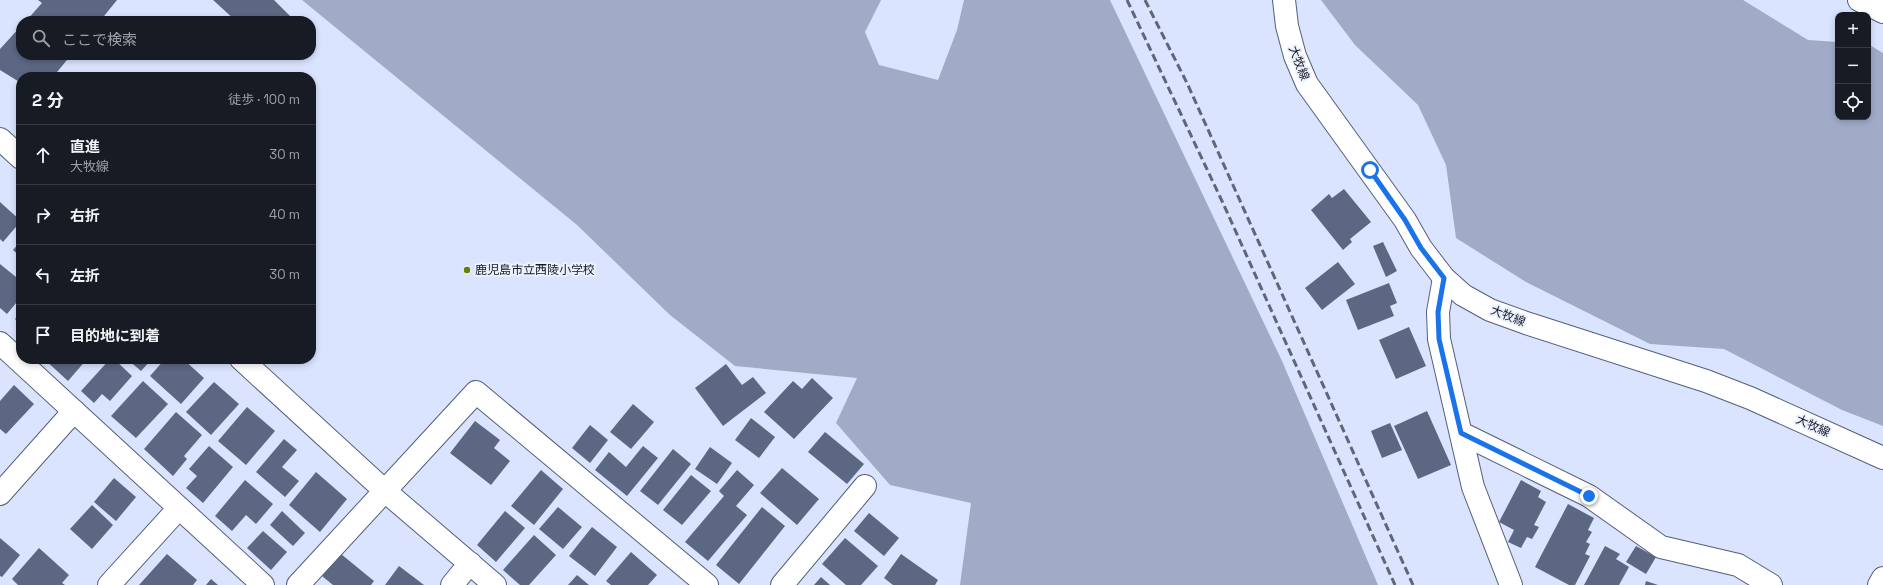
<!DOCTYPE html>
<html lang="ja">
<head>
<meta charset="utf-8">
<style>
  body { margin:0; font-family:"Space Grotesk","Noto Sans JP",sans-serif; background:#20242c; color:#f1f3f6 }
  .controls { position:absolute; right:12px; top:12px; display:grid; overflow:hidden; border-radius:8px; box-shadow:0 2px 6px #0003 }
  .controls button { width:36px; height:36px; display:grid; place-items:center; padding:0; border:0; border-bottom:1px solid #363941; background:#171b24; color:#f1f3f6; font:20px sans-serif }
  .stop { position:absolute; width:12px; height:12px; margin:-9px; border:3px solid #1a73e8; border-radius:50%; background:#fff }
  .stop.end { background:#1a73e8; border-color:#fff; box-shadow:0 1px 4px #0008 }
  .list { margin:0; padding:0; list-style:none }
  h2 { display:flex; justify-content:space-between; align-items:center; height:52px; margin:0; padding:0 16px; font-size:17px }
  h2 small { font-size:13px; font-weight:400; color:#9ea1a6 }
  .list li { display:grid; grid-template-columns:26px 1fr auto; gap:12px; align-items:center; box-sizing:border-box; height:60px; padding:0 16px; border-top:1px solid #363941 }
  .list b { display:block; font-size:15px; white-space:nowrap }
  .list p { margin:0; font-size:13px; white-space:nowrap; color:#9ea1a6 }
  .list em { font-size:13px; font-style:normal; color:#9ea1a6 }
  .icon { flex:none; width:22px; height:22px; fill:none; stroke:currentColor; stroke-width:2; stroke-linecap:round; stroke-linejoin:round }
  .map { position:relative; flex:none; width:1883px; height:585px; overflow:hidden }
  .search { position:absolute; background:#171b24; box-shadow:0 2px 6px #0003; left:16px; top:16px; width:300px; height:44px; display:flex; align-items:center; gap:10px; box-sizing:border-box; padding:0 14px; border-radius:16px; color:#9ea1a6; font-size:15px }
  .panel { position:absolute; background:#171b24; box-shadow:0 2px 6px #0003; left:16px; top:72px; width:300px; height:292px; border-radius:16px }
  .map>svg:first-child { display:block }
  .forest { fill:#a0abc8 }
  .building { fill:#5c6783 }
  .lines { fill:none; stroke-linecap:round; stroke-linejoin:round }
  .minor-casing { stroke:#545f7a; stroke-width:24 }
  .minor { stroke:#fff; stroke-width:22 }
  .rail { stroke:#5f6677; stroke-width:3; stroke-dasharray:8 4; stroke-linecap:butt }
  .route { stroke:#1a73e8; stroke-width:5 }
  .poi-dot { fill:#5f8200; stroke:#ecf1fe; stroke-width:1.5 }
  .labels { text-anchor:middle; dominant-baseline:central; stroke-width:4; stroke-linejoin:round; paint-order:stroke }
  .street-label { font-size:12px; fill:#161a26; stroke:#ecf1fe }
  .poi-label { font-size:12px; fill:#161a26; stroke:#ecf1fe; text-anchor:start }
</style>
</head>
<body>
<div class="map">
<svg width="1883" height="585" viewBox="0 0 1883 585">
  <rect width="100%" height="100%" fill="#dae4fe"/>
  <g class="forest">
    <path d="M302,0h579l-16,32 14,33 59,15 19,-50 7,-30h146l172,361 96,224h-418l11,-82 -81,-18 -54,-62 21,-45 -122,-12 -65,-51 -93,-90z"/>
    <path d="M1321,0h422l65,40 30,2v75h30v-73l15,9v373l-41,-16 -118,-61 -74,-5 -124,-62 -70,-44 -10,-73 -28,-60 -63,-60z"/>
  </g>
  <g class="building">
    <path d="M38,0h79l-17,21h-74l16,-18z"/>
    <path d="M213,0h61l21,21h-59z"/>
    <path d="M21,26v29h50l-18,22h-32v6l-21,-13v-21z"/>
    <path d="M1344,189l27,33 -21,17 2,3 -9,8 -32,-40 18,-16 3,4z"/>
    <path d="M0,202l21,19 -18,21 -3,-3z"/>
    <path d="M21,241v16l-8,-7z"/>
    <path d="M1383,242l14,29 -11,6 -13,-31z"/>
    <path d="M1338,262l17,22 -33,26 -17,-22z"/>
    <path d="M0,264l21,17v16l-14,17 -7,-6z"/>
    <path d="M1389,283l8,20 -7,3 4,10 -36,14 -12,-30z"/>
    <path d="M21,312v13l-6,-6z"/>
    <path d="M1409,327l17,39 -30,13 -17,-39z"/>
    <path d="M44,359h43l-19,22z"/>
    <path d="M110,359h4l18,17 -22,25 -8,-7 -8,9 -13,-12z"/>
    <path d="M127,359h25l-11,12z"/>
    <path d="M165,359h18l21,19 -23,26 -31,-28z"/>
    <path d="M726,364l16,21 11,-8 13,16 -43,33 -28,-38z"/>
    <path d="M812,378l21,20 -39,41 -30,-27 29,-31 9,8z"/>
    <path d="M143,381l25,23 -32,34 -25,-22z"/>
    <path d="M214,382l25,22 -28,31 -25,-23z"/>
    <path d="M14,385l20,19 -28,30 -6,-5v-28z"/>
    <path d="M633,404l21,18 -23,27 -21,-17z"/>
    <path d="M247,407l28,24 -29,34 -28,-24z"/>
    <path d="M1427,411l24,54 -33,14 -24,-53z"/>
    <path d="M176,412l26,23 -18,21 3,3 -14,17 -29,-27z"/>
    <path d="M751,418l24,19 -16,21 -24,-18z"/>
    <path d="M475,421l25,19 -6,8 16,13 -19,24 -41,-32z"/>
    <path d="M1390,423l12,27 -20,8 -11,-27z"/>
    <path d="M590,425l18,15 -18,23 -18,-15z"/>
    <path d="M825,432l39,32 -17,20 -39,-32z"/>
    <path d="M284,439l13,11 -15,17 17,14 -14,16 -29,-25z"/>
    <path d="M209,446l24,21 -30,36 -17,-15 11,-12 -8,-7z"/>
    <path d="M643,446l15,12 -31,38 -32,-26 14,-18 17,15z"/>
    <path d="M710,447l22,16 -15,21 -22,-15z"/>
    <path d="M673,449l18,15 -33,41 -18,-14z"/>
    <path d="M782,468l37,31 -22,26 -37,-32z"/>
    <path d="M541,470l22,19 -29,36 -23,-19z"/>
    <path d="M737,470l17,15 -18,21 11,9 -39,46 -23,-19 39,-46 -5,-5z"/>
    <path d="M316,472l31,27 -27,33 -31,-27z"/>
    <path d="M691,475l20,16 -29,34 -19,-15z"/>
    <path d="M114,478l22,19 -20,24 -22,-19z"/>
    <path d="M245,480l28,24 -17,20 -10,-9 -14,16 -17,-15z"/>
    <path d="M1521,480l20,11 -3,6 8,5 -12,23 5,2 -7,12 -5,-2 -6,11 -13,-6 6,-12 -15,-8z"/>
    <path d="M1568,504l26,14 -6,12 4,2 -6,10 4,2 -5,10 5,2 -15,29h-6l-34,-18z"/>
    <path d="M92,505l21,20 -21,24 -22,-20z"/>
    <path d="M558,507l24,20 -19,22 -24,-20z"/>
    <path d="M762,507l23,19 -46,58 -23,-19z"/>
    <path d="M282,511l23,22 -12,13 -23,-21z"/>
    <path d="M505,511l20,17 -29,34 -19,-17z"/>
    <path d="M869,513l30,25 -15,18 -30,-25z"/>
    <path d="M592,527l25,20 -22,29 -26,-20z"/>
    <path d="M263,531l24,21 -16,18 -24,-22z"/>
    <path d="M534,535l22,20 -27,30h-9l-17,-15z"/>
    <path d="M0,538l20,17 -18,22 -2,-1z"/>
    <path d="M845,538l33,28 -17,19h-15l-24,-21z"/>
    <path d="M1605,546l15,8 -4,5 13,8 -10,18h-35z"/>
    <path d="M1636,546l20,11 -10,17 -20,-12z"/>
    <path d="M39,548l30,27 -7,8 3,2h-47l-6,-6z"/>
    <path d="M631,552l26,23 -9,10h-37l-5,-4z"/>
    <path d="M167,554l30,26 -4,5h-54z"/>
    <path d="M341,554l33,27 -3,4h-38l-11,-9z"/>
    <path d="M901,554l37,26 -3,5h-42l-9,-7z"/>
    <path d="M399,566l25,19h-39z"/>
    <path d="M577,575l12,10h-21z"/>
    <path d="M821,577l9,8h-16z"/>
    <path d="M211,579l7,6h-12z"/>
    <path d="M1646,581l12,4h-13z"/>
  </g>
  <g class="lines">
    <defs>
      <g id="minor">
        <path d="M1284,0l3,26 8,30 12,28 98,136 16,28 23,30 19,17 27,15 36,13 180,58 44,17 133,60"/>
        <path d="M1859,0l24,12"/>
        <path d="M0,139l21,19"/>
        <path d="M1444,278l-6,34 1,27 34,148 38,98"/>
        <path d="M0,343l263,242"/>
        <path d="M241,359l144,132 110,94"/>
        <path d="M1461,433l128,63 72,51 77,18 33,20"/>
        <path d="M0,494l74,-83"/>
        <path d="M109,585l70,-77"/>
        <path d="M298,585l178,-193 231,193"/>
        <path d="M452,585l18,-22"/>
        <path d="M782,585l83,-99"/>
        <path d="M1879,585l4,-7"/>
      </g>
    </defs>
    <use href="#minor" class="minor-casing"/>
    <use href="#minor" class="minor"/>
    <g class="rail">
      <path d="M1127,0l95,201 173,384"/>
      <path d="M1145,0l42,83 226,502"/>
    </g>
  </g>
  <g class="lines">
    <path class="route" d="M1370,170l35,50 16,28 23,30 -6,34 1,27 22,94 128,63"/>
  </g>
  <circle class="poi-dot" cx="467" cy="270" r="4"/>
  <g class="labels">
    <g class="street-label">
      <text transform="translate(1299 63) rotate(69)">大牧線</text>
      <text transform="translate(1508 316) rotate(21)">大牧線</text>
      <text transform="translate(1813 426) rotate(24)">大牧線</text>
    </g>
    <g class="poi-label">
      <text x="475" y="270">鹿児島市立西陵小学校</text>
    </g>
  </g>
</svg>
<div class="controls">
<button>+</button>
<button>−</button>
<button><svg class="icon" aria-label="locate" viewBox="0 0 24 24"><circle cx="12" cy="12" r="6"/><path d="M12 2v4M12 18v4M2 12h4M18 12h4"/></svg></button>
</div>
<div class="stop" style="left:1370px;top:170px"></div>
<div class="stop end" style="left:1589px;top:496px"></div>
<div class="search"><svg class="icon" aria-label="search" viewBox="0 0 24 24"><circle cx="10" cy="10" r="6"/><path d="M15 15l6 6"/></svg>ここで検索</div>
<section class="panel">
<h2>2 分<small>徒歩 · 100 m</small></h2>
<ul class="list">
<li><svg class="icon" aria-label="ahead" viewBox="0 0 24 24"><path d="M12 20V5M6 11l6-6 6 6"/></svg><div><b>直進</b><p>大牧線</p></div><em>30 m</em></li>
<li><svg class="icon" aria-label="right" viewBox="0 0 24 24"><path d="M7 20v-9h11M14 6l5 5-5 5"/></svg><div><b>右折</b></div><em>40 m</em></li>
<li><svg class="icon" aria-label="left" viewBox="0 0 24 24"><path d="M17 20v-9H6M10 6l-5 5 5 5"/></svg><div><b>左折</b></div><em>30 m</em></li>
<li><svg class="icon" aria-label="arrive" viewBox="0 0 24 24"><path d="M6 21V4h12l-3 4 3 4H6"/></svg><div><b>目的地に到着</b></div></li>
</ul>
</section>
</div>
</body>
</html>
